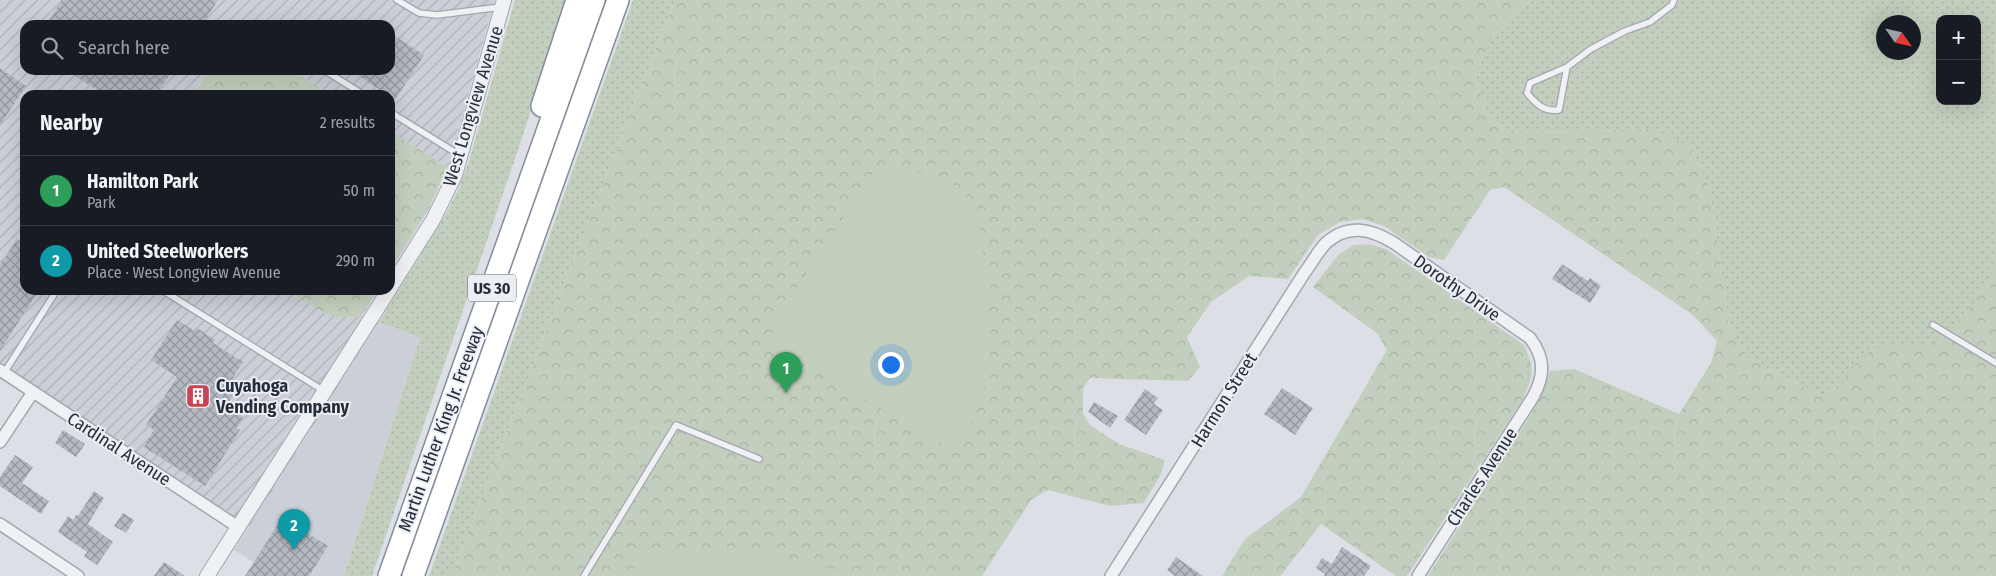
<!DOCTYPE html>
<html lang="en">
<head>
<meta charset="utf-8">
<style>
  body { margin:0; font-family:"Fira Sans Condensed",sans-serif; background:#20242c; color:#f1f3f6 }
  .controls { position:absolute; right:15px; top:15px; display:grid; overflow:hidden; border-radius:10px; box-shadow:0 5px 20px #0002 }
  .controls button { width:45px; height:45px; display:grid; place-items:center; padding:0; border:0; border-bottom:1px solid #363941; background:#171b24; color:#f1f3f6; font:25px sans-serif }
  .compass { position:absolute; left:1876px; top:15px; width:45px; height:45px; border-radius:50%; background:#171b24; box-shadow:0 5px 20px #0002; rotate:124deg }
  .you { position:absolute; left:890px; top:364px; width:18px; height:18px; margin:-12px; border:4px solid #fff; border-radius:50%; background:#1a73e8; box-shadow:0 0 0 8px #1a73e833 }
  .badge { display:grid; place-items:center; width:32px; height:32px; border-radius:50%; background:#c74554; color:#fff; font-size:16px; font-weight:700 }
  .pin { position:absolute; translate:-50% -41px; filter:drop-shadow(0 1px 2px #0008) }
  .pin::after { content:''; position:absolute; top:26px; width:18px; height:15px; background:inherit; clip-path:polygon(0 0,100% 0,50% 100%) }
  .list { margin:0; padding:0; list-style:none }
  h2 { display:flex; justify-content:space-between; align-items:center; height:65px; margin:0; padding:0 20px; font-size:21px }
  h2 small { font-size:16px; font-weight:400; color:#9ea1a6 }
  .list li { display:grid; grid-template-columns:32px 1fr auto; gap:15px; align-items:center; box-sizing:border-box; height:70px; padding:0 20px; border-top:1px solid #363941 }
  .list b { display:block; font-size:19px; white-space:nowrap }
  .list p { margin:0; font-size:16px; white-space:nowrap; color:#9ea1a6 }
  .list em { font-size:16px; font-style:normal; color:#9ea1a6 }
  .icon { flex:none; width:28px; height:28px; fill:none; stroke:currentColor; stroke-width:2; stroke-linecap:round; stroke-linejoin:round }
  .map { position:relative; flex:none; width:1996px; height:576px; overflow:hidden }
  .search { position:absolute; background:#171b24; box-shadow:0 5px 20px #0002; left:20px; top:20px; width:375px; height:55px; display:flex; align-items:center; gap:12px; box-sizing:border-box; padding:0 18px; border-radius:15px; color:#9ea1a6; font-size:19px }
  .panel { position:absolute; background:#171b24; box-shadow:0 5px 20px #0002; left:20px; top:90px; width:375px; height:205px; border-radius:15px }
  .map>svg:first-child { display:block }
  .built { fill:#cbcfd7 }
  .industrial { fill:url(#industrial-furrows) }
  .grass { fill:url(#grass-dots); fill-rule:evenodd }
  .forest { fill:url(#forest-crowns) }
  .pitch { fill:#c2cfbe }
  .building { fill:url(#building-cross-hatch) }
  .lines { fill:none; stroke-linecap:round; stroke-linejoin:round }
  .service-casing { stroke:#a2a7af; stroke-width:8 }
  .minor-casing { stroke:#a2a7af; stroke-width:14 }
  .tertiary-casing { stroke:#a2a7af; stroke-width:16 }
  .motorway-casing { stroke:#848d9c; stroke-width:24 }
  .service { stroke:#eff1f4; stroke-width:5.5 }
  .minor { stroke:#eff1f4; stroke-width:11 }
  .tertiary { stroke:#eff1f4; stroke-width:14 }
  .motorway { stroke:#fff; stroke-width:21 }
  .labels { text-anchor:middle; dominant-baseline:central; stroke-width:4; stroke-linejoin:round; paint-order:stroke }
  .shield { fill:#ebeff4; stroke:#626872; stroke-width:1 }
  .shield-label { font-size:16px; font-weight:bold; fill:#272e3b }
  .street-label { font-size:18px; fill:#272e3b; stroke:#ebeff4 }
  .poi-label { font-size:18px; font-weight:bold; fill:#272e3b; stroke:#ebeff4; text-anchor:start }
</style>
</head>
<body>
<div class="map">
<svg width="1996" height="576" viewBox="0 0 1996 576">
  <defs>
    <pattern id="industrial-furrows" width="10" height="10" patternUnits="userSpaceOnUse" patternTransform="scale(1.25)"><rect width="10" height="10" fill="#cbcfd7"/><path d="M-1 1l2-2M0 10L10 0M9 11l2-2" fill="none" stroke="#aeb2b9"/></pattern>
    <pattern id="grass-dots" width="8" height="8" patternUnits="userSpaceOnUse" patternTransform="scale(1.25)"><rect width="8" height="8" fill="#c2cfbe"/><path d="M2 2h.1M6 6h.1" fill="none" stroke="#a7b2a4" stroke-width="1.8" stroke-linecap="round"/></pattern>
    <pattern id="forest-crowns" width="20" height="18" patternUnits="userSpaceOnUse" patternTransform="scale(1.25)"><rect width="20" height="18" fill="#c2cfbe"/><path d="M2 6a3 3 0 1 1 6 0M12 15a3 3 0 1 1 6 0" fill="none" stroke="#a7b2a4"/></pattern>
    <pattern id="building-cross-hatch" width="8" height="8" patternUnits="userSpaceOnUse" patternTransform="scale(1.25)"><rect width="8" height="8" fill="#b4b9c2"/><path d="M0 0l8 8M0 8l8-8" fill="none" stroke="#92979f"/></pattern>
  </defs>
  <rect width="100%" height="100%" fill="#dce0e6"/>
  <path class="built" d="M379,322l41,14 -76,240h-69l-41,-26z"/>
  <path class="industrial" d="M0,0h495l-47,167 -58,-36v-36h-58l-40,-25h98v-45h-365v45h184l-15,25h-169v195h262l40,25 13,2h21l18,5 -129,204 -128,-81 -122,-81z"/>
  <g class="grass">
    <path d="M515,0h52l-45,138 -150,438h-28l76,-239 -41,-15 67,-108 12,-24 11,-29z"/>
    <path d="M633,0h42l-224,576h-22z"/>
    <path d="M1531,0h465v520l-175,-124 -73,-38 -19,-33 -19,-135 -57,-61 -144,4 -24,-21 -10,-39 21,-44zM1940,19h37v82h-37zM1884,22h30v30h-30z"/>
  </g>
  <g class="forest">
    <path d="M675,0h856l-35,29 -21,44 10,39 24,21 144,-4 39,18 18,43 19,135 19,33 73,38 18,-7 9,-19 26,-22 56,-4 18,-9 24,-30 24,-39v310h-568l102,-160 12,-22 8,-23 24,-2 105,45 32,-51 6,-22 -24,-26 -189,-128 -14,3 -46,70 -15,-3 -45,-31 -21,-7 -23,3 -22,13 -30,44 -39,-3 -38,26 -24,35 13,30 -12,14 -98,-3 -7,10v25l7,12 29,19 46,16 -4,14 -17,29 -34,3 -62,-16 -17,10 -49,76h-531z"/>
    <path d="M209,70h83l40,25h-138z"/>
    <path d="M390,131l58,36 -20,43 -38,61z"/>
    <path d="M1369,244l17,5 138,96c12,27 9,30 -2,56l-115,175h-11l-75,-52 -41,52h-58l23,-37 56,-42 86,-147 -10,-17 -64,-46 26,-33 15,-9z"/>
    <path d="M287,290h91l-17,27h-21l-13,-2z"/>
  </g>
  <g class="pitch">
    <path d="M876,169c31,2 74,2 94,31 12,16 12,42 14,62 2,29 8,62 6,91 -1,24 -9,52 -20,73 -4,8 -13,16 -19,23l-174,-100 -6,-22z"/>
    <path d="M650,548h95l101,24 -1,4h-213l7,-19z"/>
  </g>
  <g class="building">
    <path d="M62,0h156l-16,25h-156z"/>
    <path d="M390,33l34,22 -29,45 -45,-30h40z"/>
    <path d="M0,68l26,18 -26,39z"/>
    <path d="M66,70h107l-17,25h-51z"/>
    <path d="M17,239l8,5v46h14l-39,61v-86z"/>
    <path d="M1562,264l26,17 2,-3 11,8 -11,17 -38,-24z"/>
    <path d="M177,320l18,11 2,-3 18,12 -2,3 30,19 -13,20 8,5 -12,19 17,11 -7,11 4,2 -35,56 -61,-39 10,-17 -8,-5 31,-48 -26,-17z"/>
    <path d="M1282,388l31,20 -18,27 -31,-21z"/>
    <path d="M1145,389l13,9 -4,6 9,6 -17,25 -22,-15z"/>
    <path d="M1094,402l24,14 -8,12 -22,-16z"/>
    <path d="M63,430l22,14 -9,13 -21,-14z"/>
    <path d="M15,455l18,12 -11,16 27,18 -8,13 -41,-28v-9z"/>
    <path d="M94,491l10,7 -16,26 25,18 -16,23 -13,-9 3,-4 -29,-20 10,-16 5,4 3,-5 2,1z"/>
    <path d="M123,513l11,7 -8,13 -12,-7z"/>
    <path d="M282,518l46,28 -19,30h-64z"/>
    <path d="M1342,547l29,19 -7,10h-40l1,-2 -9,-6 6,-10 10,6z"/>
    <path d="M1176,557l27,19h-28l-8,-6z"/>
    <path d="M164,562l21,14h-31z"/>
  </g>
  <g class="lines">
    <defs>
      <g id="service">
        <path d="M397,0l22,13 18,2 64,-8"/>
        <path d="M1567,67l-8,43c-15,2 -23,-6 -32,-17l3,-10 37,-16 24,-18 34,-18 25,-9 22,-17 2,-5"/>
        <path d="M324,70l40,25"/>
        <path d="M390,112l71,44"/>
        <path d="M162,290l162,101"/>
        <path d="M1933,325l63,38"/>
        <path d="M4,373l53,-83"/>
        <path d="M584,576l92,-151 83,34"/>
      </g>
      <g id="minor">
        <path d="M0,370l238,157"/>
        <path d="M0,442l33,-50"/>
        <path d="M0,524l78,52"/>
        <path d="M1111,576l194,-304c7,-9 13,-21 21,-29 22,-20 45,-14 68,0l136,95c15,20 15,37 3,59l-115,179"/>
      </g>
      <g id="tertiary">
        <path d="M390,288l43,-68 22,-45 49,-175"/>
        <path d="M207,576l182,-286"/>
      </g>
      <g id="motorway">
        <path d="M542,106l35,-106"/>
        <path d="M389,576l205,-576"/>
        <path d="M413,576l205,-576"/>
      </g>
    </defs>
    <use href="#service" class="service-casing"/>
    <use href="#minor" class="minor-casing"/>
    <use href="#tertiary" class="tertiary-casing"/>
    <use href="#motorway" class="motorway-casing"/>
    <use href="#service" class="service"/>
    <use href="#minor" class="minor"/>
    <use href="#tertiary" class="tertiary"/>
    <use href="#motorway" class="motorway"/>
  </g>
  <defs>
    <symbol id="building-square" viewBox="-11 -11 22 22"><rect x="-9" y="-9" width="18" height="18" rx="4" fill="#c74554" stroke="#ebeff4"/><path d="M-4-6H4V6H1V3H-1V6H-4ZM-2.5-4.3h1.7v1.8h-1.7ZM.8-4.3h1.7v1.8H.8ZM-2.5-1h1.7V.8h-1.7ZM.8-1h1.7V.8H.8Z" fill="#fff"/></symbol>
  </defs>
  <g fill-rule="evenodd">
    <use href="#building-square" x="184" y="382" width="28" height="28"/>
  </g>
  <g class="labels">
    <rect class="shield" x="468" y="274.5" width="48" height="27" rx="4"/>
    <g class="shield-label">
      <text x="492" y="288">US 30</text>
    </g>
    <g class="street-label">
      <text transform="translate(473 106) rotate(-73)">West Longview Avenue</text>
      <text transform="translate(1457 288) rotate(35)">Dorothy Drive</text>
      <text transform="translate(1224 400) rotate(-58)">Harmon Street</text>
      <text transform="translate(441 429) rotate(-70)">Martin Luther King Jr. Freeway</text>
      <text transform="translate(119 449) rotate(33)">Cardinal Avenue</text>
      <text transform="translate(1482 477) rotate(-57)">Charles Avenue</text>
    </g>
    <g class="poi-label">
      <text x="216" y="386">Cuyahoga<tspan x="216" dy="21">Vending Company</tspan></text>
    </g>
  </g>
</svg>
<div class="controls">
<button>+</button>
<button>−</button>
</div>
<svg class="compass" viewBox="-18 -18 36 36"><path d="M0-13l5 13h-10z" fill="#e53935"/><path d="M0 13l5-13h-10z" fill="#9ea1a6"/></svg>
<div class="you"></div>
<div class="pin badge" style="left:786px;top:393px;background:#2e9e5b">1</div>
<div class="pin badge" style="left:294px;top:550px;background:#0f9aa8">2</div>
<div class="search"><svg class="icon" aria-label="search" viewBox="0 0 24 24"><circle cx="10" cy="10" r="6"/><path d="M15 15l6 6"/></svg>Search here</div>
<section class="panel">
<h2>Nearby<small>2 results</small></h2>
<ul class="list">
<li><span class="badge" style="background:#2e9e5b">1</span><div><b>Hamilton Park</b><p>Park</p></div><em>50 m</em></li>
<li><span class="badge" style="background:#0f9aa8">2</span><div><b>United Steelworkers</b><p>Place · West Longview Avenue</p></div><em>290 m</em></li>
</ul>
</section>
</div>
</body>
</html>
